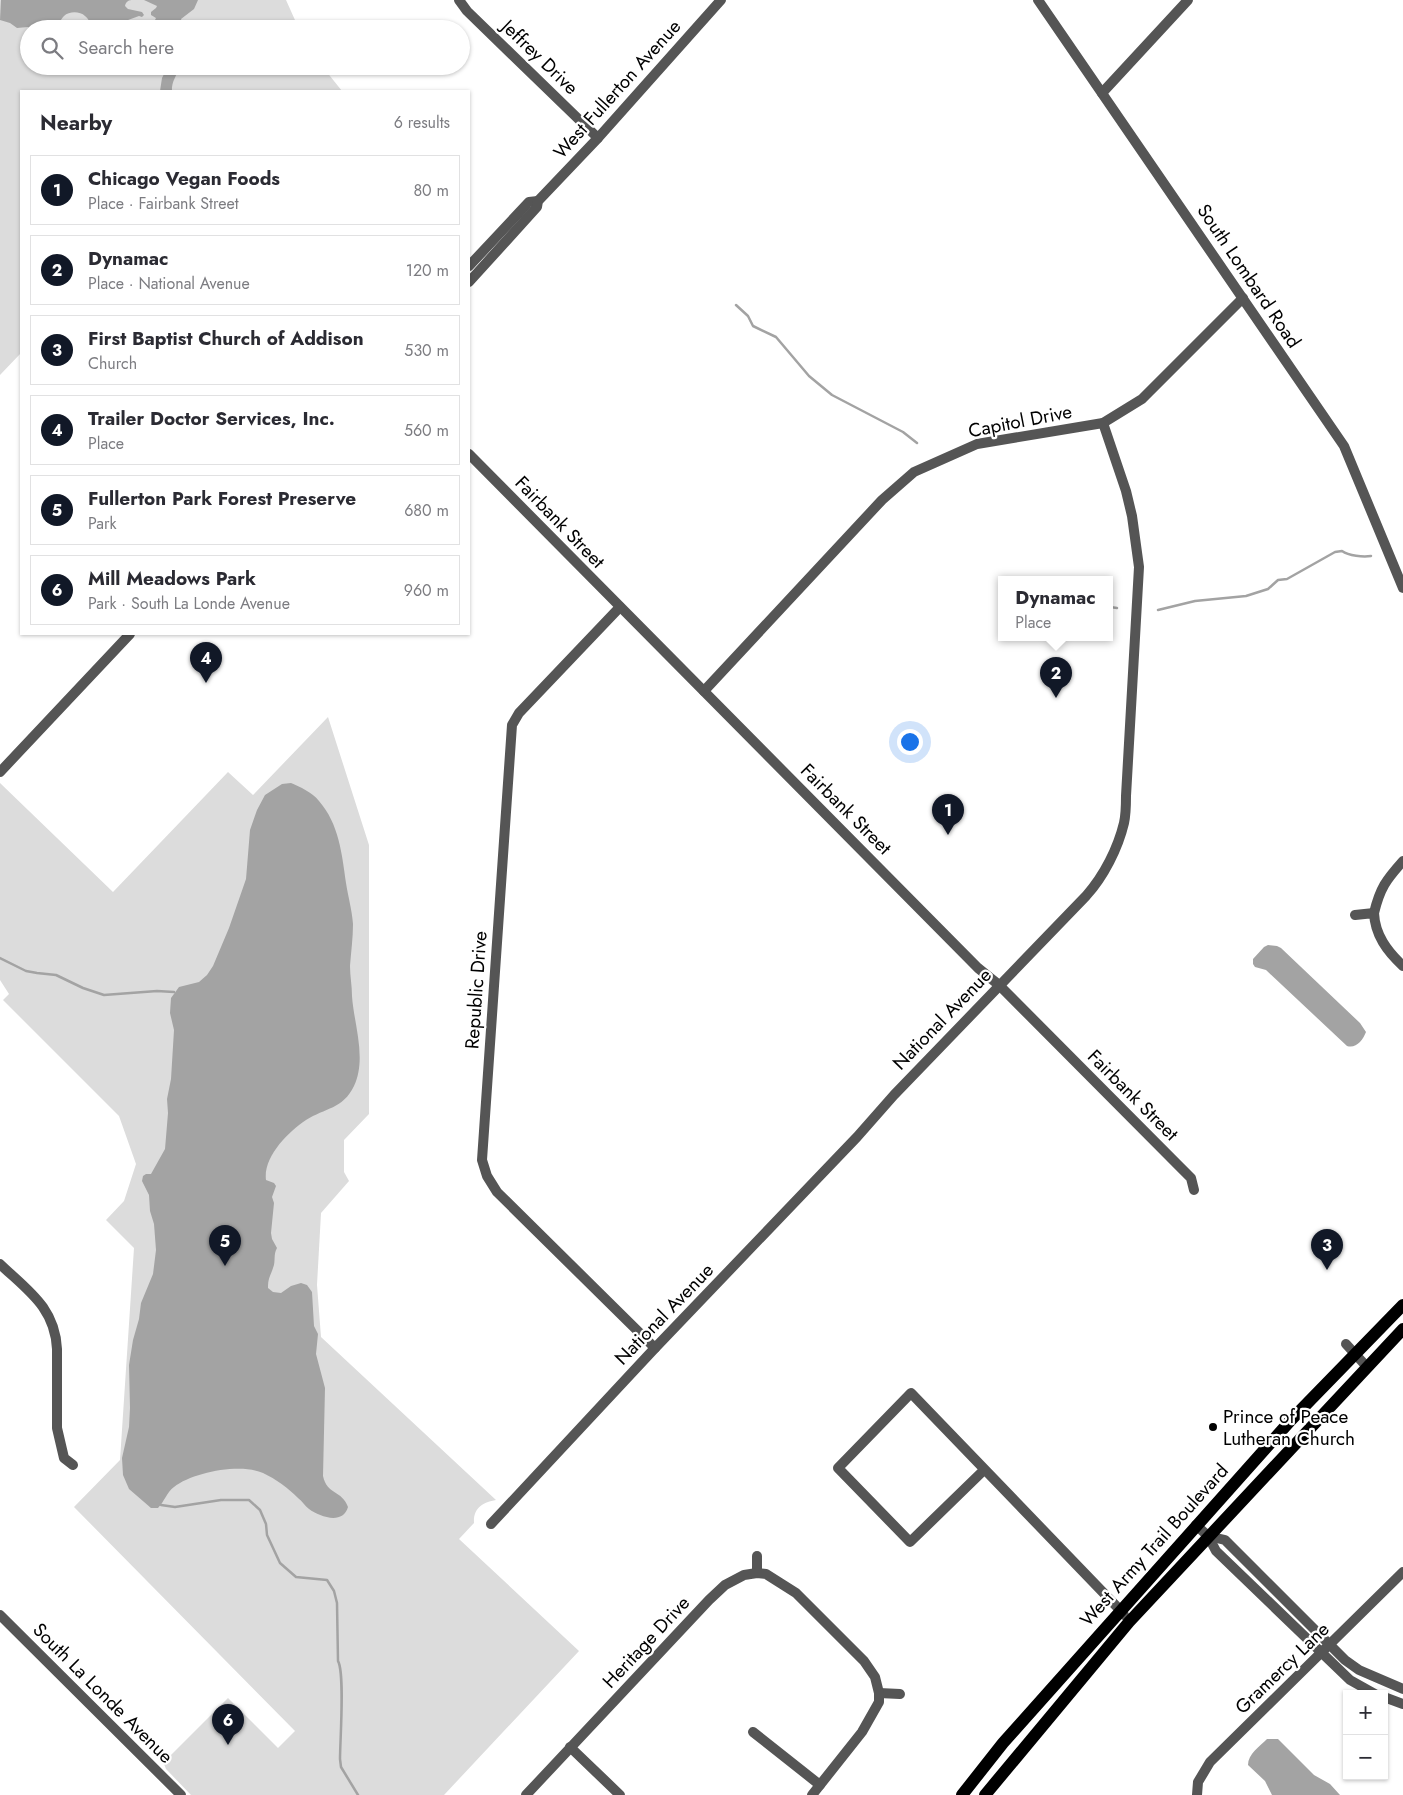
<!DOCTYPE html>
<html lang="en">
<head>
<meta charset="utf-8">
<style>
  body { margin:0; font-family:Jost,sans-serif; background:#f2f2f3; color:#2b2b33 }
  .controls { position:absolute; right:15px; bottom:15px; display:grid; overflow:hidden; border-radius:0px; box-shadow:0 1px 4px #0004 }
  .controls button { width:45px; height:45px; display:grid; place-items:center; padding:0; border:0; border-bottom:1px solid #e1e1e2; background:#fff; color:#2b2b33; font:25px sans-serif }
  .you { position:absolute; left:909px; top:741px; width:18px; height:18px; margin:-12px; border:4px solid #fff; border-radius:50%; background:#1a73e8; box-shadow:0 0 0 8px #1a73e833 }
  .badge { display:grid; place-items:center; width:32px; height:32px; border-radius:50%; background:#111827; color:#fff; font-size:16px; font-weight:700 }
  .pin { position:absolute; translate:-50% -41px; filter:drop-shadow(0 1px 2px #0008) }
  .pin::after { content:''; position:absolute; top:26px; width:18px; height:15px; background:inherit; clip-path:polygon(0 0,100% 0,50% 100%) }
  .popup { position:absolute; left:998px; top:576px; width:115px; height:65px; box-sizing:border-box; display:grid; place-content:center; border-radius:0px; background:#fff; filter:drop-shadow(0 1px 4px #0005); font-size:16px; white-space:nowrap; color:#7c7c81 }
  .popup b { font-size:19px; color:#2b2b33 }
  .popup::after { content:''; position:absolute; left:50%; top:100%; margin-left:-10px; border:10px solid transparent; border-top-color:#fff }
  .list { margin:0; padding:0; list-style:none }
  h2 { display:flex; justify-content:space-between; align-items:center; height:65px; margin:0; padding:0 20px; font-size:21px }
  h2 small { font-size:16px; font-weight:400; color:#7c7c81 }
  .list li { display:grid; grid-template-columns:32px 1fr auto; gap:15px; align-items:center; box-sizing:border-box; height:70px; margin:0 10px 10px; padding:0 10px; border:1px solid #e1e1e2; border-radius:0px }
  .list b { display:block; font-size:19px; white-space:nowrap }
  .list p { margin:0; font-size:16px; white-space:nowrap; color:#7c7c81 }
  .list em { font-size:16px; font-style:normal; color:#7c7c81 }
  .icon { flex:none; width:28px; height:28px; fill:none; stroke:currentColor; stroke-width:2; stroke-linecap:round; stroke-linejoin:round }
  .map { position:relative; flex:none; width:1403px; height:1795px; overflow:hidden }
  .search { position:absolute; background:#fff; box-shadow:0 1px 4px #0004; left:20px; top:20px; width:450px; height:55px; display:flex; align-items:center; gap:12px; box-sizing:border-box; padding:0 18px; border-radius:28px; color:#7c7c81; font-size:19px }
  .panel { position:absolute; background:#fff; box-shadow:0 1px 4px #0004; left:20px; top:90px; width:450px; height:545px; border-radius:0px }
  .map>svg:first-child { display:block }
  .green { fill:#dcdcdc }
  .water { fill:#a3a3a3 }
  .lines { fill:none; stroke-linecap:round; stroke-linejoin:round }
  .stream { stroke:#a3a3a3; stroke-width:2.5 }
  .minor { stroke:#555; stroke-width:10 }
  .major { stroke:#000; stroke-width:12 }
  .poi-dot { fill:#000; stroke:#fff; stroke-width:2 }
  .labels { text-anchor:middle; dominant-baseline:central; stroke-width:4.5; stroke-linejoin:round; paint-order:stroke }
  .street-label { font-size:19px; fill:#000; stroke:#fff }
  .poi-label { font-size:19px; fill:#000; stroke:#fff; text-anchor:start }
</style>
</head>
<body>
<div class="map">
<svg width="1403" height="1795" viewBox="0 0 1403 1795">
  <rect width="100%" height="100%" fill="#fff"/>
  <g class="green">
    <path d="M0,0h286l13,29h-270v37h293l20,25h-321v262l-21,22z"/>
    <path d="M328,717l41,128v269l-25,26v32l5,9 -28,32 -4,72 4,52 175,163c-13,2 -23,8 -22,23l-15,16 120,112 -135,144h-253l-25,-26 -2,-5 1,-3 63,-63 50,50 17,-17 -221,-224 46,-47 14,-212 -28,-28 18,-19 12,-37 -17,-48 -116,-116 6,-6 -9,-14v-197l113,109 115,-120 25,23z"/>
  </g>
  <g class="water">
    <path d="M1,0h132c-4,0 -7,1 -8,6l3,3 14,3 2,3 -2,2 -3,-1 -11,4 -2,9h-31c-4,-4 -6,-10 -10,-13 -5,-5 -16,-5 -21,0 -4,4 -5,9 -10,13h-24l-2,-2 -11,1 -7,-5 -10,-3z"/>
    <path d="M144,0h54l-4,9 -13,10 2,7 -1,3h-26l-4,-3 4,-8 -5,-3v-3l5,-4 1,-2z"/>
    <path d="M168,66h11c-1,9 -8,15 -7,25h-12l2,-13z"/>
    <path d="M291,783c9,4 21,9 28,18 20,23 23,53 27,82 2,13 6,27 7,41 0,14 -2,28 -3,42 0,10 2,20 2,30 2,29 15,62 2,90 -11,23 -29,22 -48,34 -18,12 -43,37 -40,60l8,3 2,3 -4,11 2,6 -3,30 1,6 5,9c-4,7 -1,13 -4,20 -3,9 -5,10 -5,20l5,4 8,1 10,-7 10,-3 6,2 5,7 2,34 4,8 -2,20 9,34 -2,88c4,19 19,14 25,31 -5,18 -28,10 -39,2 -4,-3 -7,-8 -11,-11 -10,-10 -22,-19 -35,-25 -22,-10 -70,-1 -89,14 -7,5 -10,15 -16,21h-7l-22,-19 -6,-14 -1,-17 7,-31 1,-19 -1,-43 4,-25 6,-21 2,-16 12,-29 3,-24 -2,-26 -4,-13 -1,-16 -7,-14 1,-5 3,-2h5l14,-25 3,-36 -1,-14 4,-20 3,-49 -4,-17 1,-15 8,-11 20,-5 8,-7 6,-9 16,-38 17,-49 4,-49 7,-20 8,-15 17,-11z"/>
    <path d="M1268,945l9,1 4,2 79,75 6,9c-3,8 -10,17 -19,14l-81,-76 -11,-3 -2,-3v-5l11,-12z"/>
    <path d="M1267,1739h11l36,36 16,9 10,11h-68l-7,-14 -17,-16c0,-11 12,-19 19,-26z"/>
  </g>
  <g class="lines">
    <g class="stream">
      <path d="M736,305l12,11 5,10 23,11 33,39 23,19 71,37 14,11"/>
      <path d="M1001,581l1,1"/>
      <path d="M1110,607l7,1"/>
      <path d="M1158,610l37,-9 51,-5 22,-7 10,-9 9,-1 48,-27 7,-1c7,5 21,6 29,5"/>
      <path d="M0,958l26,13 11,2 19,2 27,13 21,7 53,-4 17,1"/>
      <path d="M161,1505l14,2 46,-7h28l11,10 6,14 1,11 13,28 16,14 31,3 7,11 3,12 1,58c7,12 2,80 2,98l1,8 17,28"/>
    </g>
    <g class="minor">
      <path d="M459,0l8,11 131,127"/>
      <path d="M1038,0l306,446 59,142"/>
      <path d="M1102,93l86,-93"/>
      <path d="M469,266l60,-64 9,-1"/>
      <path d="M469,282l68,-75 1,-6 60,-63 123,-138"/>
      <path d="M469,454l509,514 21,17 181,182 11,11 3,12"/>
      <path d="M620,607l-101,106 -7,12 -30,435 5,16 10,16 158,156"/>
      <path d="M704,691l178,-191 32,-28 63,-28 126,-21 39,-24 101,-101"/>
      <path d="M0,772l130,-138"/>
      <path d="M1374,913c6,-25 12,-33 29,-52"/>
      <path d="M1355,915l19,-2c1,22 13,38 29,53"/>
      <path d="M0,1264c27,26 55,43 57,85v79l7,30 9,7"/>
      <path d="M1346,1344l21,23"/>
      <path d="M984,1470l-74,72 -72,-74 73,-75 210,218 3,4"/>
      <path d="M491,1524l164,-176 202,-211 37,-42 192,-199c18,-20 32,-48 38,-73 2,-9 2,-18 2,-27l13,-229 -7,-51 -6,-25 -23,-68"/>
      <path d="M1196,1525l12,11 8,15 134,129 25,14"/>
      <path d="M1208,1536l17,4 120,120 14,10 44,19"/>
      <path d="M757,1573v-17"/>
      <path d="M0,1615l181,180"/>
      <path d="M879,1693l21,1"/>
      <path d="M1384,1697l19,7"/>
      <path d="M753,1732l67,53"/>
      <path d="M570,1747l50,48"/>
      <path d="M526,1795l183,-195 16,-15 19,-10 13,-2 9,1 30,19 68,68 11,16 4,16v9l-17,30 -50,63"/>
      <path d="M1197,1795l1,-13 12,-20 193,-190"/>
    </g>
    <g class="major">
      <path d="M962,1795l41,-52 288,-323 112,-115"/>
      <path d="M985,1795l144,-173 274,-293"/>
    </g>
  </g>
  <circle class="poi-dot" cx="1213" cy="1427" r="5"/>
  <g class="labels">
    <g class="street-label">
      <text transform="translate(540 57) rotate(44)">Jeffrey Drive</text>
      <text transform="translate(617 89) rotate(-48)">West Fullerton Avenue</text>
      <text transform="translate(1249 276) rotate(56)">South Lombard Road</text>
      <text transform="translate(1020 421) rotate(-11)">Capitol Drive</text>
      <text transform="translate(560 522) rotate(46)">Fairbank Street</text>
      <text transform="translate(846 809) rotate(45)">Fairbank Street</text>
      <text transform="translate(476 990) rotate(-86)">Republic Drive</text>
      <text transform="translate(942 1019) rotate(-46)">National Avenue</text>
      <text transform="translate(1133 1095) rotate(45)">Fairbank Street</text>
      <text transform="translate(664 1314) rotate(-46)">National Avenue</text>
      <text transform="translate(1154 1545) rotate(-48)">West Army Trail Boulevard</text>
      <text transform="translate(646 1642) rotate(-47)">Heritage Drive</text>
      <text transform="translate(1282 1668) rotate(-44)">Gramercy Lane</text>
      <text transform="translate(103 1693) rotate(45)">South La Londe Avenue</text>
    </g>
    <g class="poi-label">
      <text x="1223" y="1416">Prince of Peace<tspan x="1223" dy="22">Lutheran Church</tspan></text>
    </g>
  </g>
</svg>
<div class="controls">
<button>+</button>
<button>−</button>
</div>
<div class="you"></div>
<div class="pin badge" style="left:948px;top:835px">1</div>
<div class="pin badge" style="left:1056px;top:698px">2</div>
<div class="popup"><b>Dynamac</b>Place</div>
<div class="pin badge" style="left:1327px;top:1270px">3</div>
<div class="pin badge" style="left:206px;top:683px">4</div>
<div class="pin badge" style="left:225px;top:1266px">5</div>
<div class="pin badge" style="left:228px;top:1745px">6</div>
<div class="search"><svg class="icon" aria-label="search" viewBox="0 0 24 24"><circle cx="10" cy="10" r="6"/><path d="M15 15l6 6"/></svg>Search here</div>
<section class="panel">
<h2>Nearby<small>6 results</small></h2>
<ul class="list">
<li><span class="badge">1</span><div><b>Chicago Vegan Foods</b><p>Place · Fairbank Street</p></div><em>80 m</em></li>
<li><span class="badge">2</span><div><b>Dynamac</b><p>Place · National Avenue</p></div><em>120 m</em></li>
<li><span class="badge">3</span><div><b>First Baptist Church of Addison</b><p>Church</p></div><em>530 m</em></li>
<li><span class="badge">4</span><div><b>Trailer Doctor Services, Inc.</b><p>Place</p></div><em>560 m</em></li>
<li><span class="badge">5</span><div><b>Fullerton Park Forest Preserve</b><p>Park</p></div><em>680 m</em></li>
<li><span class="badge">6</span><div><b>Mill Meadows Park</b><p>Park · South La Londe Avenue</p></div><em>960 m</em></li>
</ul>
</section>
</div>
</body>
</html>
